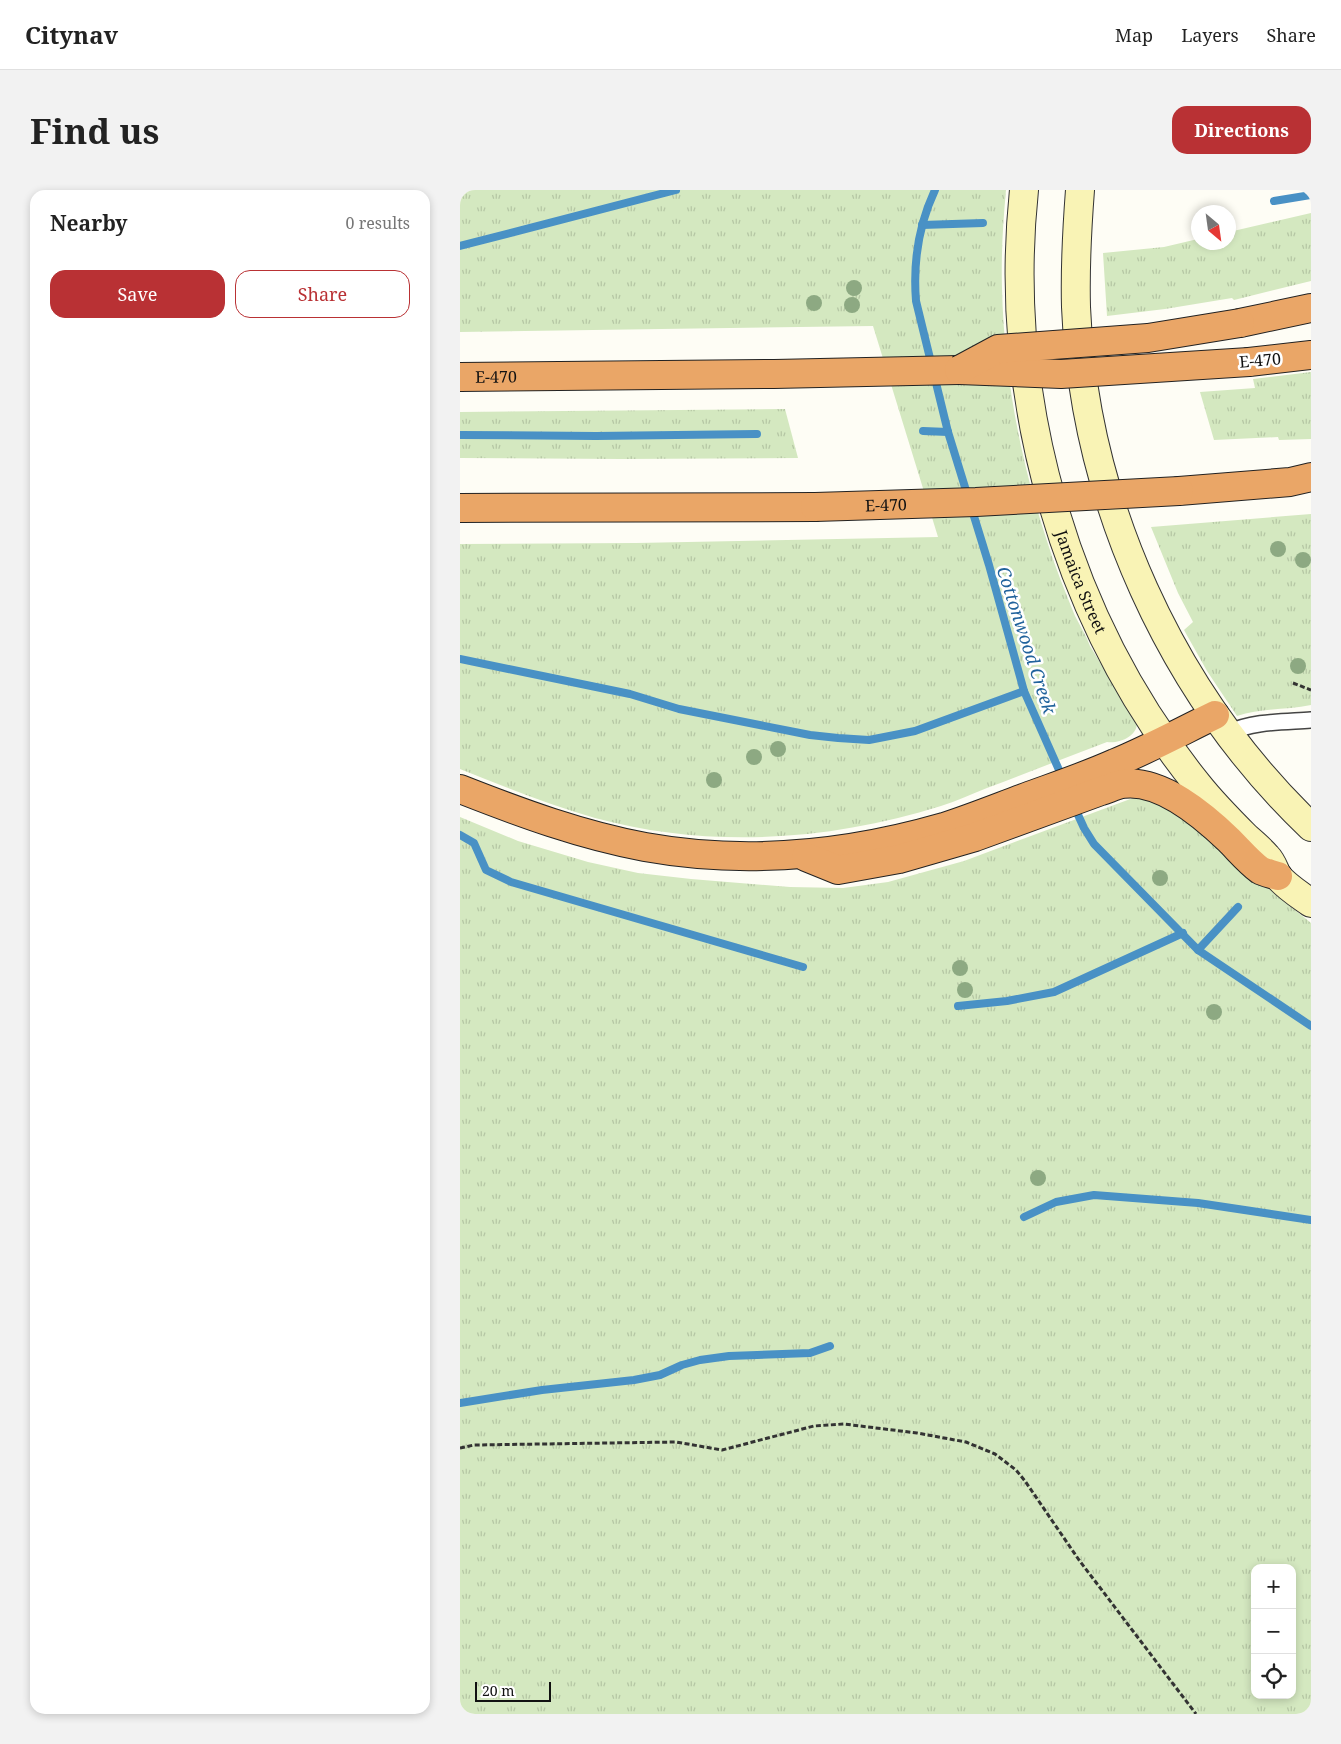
<!DOCTYPE html>
<html lang="en">
<head>
<meta charset="utf-8">
<style>
  body { margin:0; font-family:"Noto Serif",serif; background:#f2f2f2; color:#222 }
  .controls { position:absolute; right:15px; bottom:15px; display:grid; overflow:hidden; border-radius:10px; box-shadow:0 2px 8px #0003 }
  .controls button { width:45px; height:45px; display:grid; place-items:center; padding:0; border:0; border-bottom:1px solid #e0e0e0; background:#fff; color:#222; font:25px sans-serif }
  .compass { position:absolute; left:731px; top:15px; width:45px; height:45px; border-radius:50%; background:#fff; box-shadow:0 2px 8px #0003; rotate:151deg }
  .scale { position:absolute; left:15px; bottom:12px; width:76px; box-sizing:border-box; padding-left:5px; border:2px solid #111; border-top:0; font-size:14px; line-height:18px; white-space:nowrap; color:#111; -webkit-text-stroke:4px #fff; paint-order:stroke }
  .list { margin:0; padding:0; list-style:none }
  h2 { display:flex; justify-content:space-between; align-items:center; height:65px; margin:0; padding:0 20px; font-size:21px }
  h2 small { font-size:16px; font-weight:400; color:#767676 }
  .actions { display:flex; gap:10px; padding:15px 20px }
  .actions a { flex:1; padding:11px 0; border:1px solid #b93134; border-radius:15px; text-align:center; font-size:18px; color:#b93134 }
  .actions .main { background:#b93134; color:#fff }
  .icon { flex:none; width:28px; height:28px; fill:none; stroke:currentColor; stroke-width:2; stroke-linecap:round; stroke-linejoin:round }
  .map { position:relative; flex:none; width:851px; height:1524px; overflow:hidden; border-radius:15px }
  header { display:flex; align-items:center; gap:30px; box-sizing:border-box; height:70px; padding:0 25px; background:#fff; border-bottom:1px solid #e0e0e0 }
  header strong { font-size:24px }
  nav { display:flex; gap:28px; margin-inline-start:auto; font-size:18px }
  .intro { display:flex; align-items:center; justify-content:space-between; box-sizing:border-box; height:120px; padding:0 30px }
  h1 { margin:0; font-size:35px }
  .button { padding:12px 22px; border-radius:15px; background:#b93134; color:#fff; font-size:18px; font-weight:700 }
  main { display:flex; gap:30px; padding:0 30px }
  aside { flex:1; background:#fff; border-radius:15px; box-shadow:0 2px 8px #0003 }
  .map>svg:first-child { display:block }
  .grass { fill:url(#grass-tufts); fill-rule:evenodd }
  .lines { fill:none; stroke-linecap:round; stroke-linejoin:round }
  .stream { stroke:#4991c5; stroke-width:8 }
  .service-casing { stroke:#444; stroke-width:18 }
  .secondary-casing { stroke:#333; stroke-width:30 }
  .motorway-casing { stroke:#222; stroke-width:30 }
  .path { stroke:#333; stroke-width:3; stroke-dasharray:5 2.5; stroke-linecap:butt }
  .service { stroke:#fff; stroke-width:15 }
  .secondary { stroke:#f9f3b5; stroke-width:28 }
  .motorway { stroke:#eaa667; stroke-width:28 }
  .motorway-bridge-casing { stroke:#222; stroke-width:30; stroke-linecap:butt }
  .motorway-bridge { stroke:#eaa667; stroke-width:28 }
  .tree { fill:#8da982 }
  .labels { text-anchor:middle; dominant-baseline:central; stroke-width:5; stroke-linejoin:round; paint-order:stroke }
  .street-label { font-size:16px; fill:#111; stroke:#fff }
  .water-label { font-size:18px; font-style:italic; fill:#21639c; stroke:#fff }
</style>
</head>
<body>
<header>
<strong>Citynav</strong>
<nav><a>Map</a><a>Layers</a><a>Share</a></nav>
</header>
<div class="intro"><h1>Find us</h1><a class="button">Directions</a></div>
<main>
<aside>
<h2>Nearby<small>0 results</small></h2>
<ul class="list">
</ul>
<div class="actions"><a class="main">Save</a><a>Share</a></div>
</aside>
<div class="map">
<svg width="851" height="1524" viewBox="0 0 851 1524">
  <defs>
    <pattern id="grass-tufts" width="24" height="20" patternUnits="userSpaceOnUse" patternTransform="scale(1.25)"><rect width="24" height="20" fill="#d4e8c0"/><path d="M3 7l-1-3M5 7V3M7 7l1-3M15 17l-1-3M17 17v-4M19 17l1-3" fill="none" stroke="#b5c6a4"/></pattern>
  </defs>
  <rect width="100%" height="100%" fill="#fefdf5"/>
  <g class="grass">
    <path d="M11,0h535c-3,33 -5,66 -4,98 2,86 18,172 45,253 8,26 18,50 28,75 5,10 11,19 15,30l47,77c0,14 -19,21 -30,19 -40,15 -80,31 -120,46 -16,6 -30,13 -46,18 -112,35 -232,43 -346,12 -46,-13 -90,-31 -135,-49v-225l176,-1 302,-6 -65,-211 -413,6v-139z"/>
    <path d="M851,23v68l-77,19 -2,-2 -67,11 -58,7 -4,-63 61,-6 34,-8v3h30l1,-10z"/>
    <path d="M851,182v67l-32,1 -1,-3 -64,3 -14,-48 55,-4 -2,-9z"/>
    <path d="M325,219l13,49 -177,1 -161,-1v-46z"/>
    <path d="M851,324v191c-24,5 -50,3 -74,11l-30,-45 -23,-41 9,-8 -15,-29 -27,-66z"/>
    <path d="M673,608h9l29,9 67,54 35,31 38,31v791h-851v-897l58,24 70,21 50,11 53,6 99,8 53,1 45,-6 76,-21zM795,1378h37v127h-37z"/>
  </g>
  <g class="lines">
    <g class="stream">
      <path d="M475,0c-16,34 -22,73 -19,111l32,131 41,133 35,126 39,88"/>
      <path d="M814,11l37,-6"/>
      <path d="M462,35l61,-2"/>
      <path d="M0,56l216,-56"/>
      <path d="M463,241l25,1"/>
      <path d="M0,245l136,1 161,-2"/>
      <path d="M0,469l170,35 49,15 131,26 28,3 31,2 46,-9 109,-40"/>
      <path d="M614,616l10,22 10,16 104,106 113,76"/>
      <path d="M0,645l14,8 12,27 25,12 292,85"/>
      <path d="M738,760l40,-43"/>
      <path d="M498,816l49,-5 47,-9 129,-59"/>
      <path d="M564,1027l32,-15 38,-7 104,8 113,17"/>
      <path d="M0,1213l82,-13 92,-10 26,-5 22,-10 18,-5 29,-4 81,-3 20,-7"/>
    </g>
    <defs>
      <path id="service" d="M768,543c25,-12 56,-11 83,-13"/>
      <g id="secondary">
        <path id="s1" d="M564,0c-22,209 41,431 174,595 15,19 32,36 49,53 7,6 14,12 20,19 5,5 7,12 10,18 8,11 23,20 34,28"/>
        <path d="M620,0c-3,39 -5,78 -4,117 8,194 95,386 235,520"/>
      </g>
      <g id="motorway">
        <path d="M780,133l71,-15"/>
        <path d="M789,172l62,-7"/>
        <path id="s2" d="M0,187l314,-3 185,-4"/>
        <path d="M719,301l111,-9 21,-5"/>
        <path d="M0,318l355,-1"/>
        <path d="M0,599c61,24 121,46 185,58 100,18 202,8 299,-20 28,-9 55,-20 82,-30 30,-11 60,-21 89,-34 34,-14 67,-32 100,-48"/>
        <path d="M346,667l32,13 61,-11 76,-22 126,-46c7,-2 15,-6 22,-7 38,-5 81,32 106,56 10,10 20,22 31,30 5,3 13,4 18,6"/>
      </g>
    </defs>
    <use href="#service" class="service-casing"/>
    <use href="#secondary" class="secondary-casing"/>
    <use href="#motorway" class="motorway-casing"/>
    <g class="path">
      <path d="M833,493l18,7"/>
      <path d="M0,1258l14,-3 202,-3 46,8 92,-24 30,-2 73,9 49,9 29,12 21,16 9,11 54,79 117,154"/>
    </g>
    <use href="#service" class="service"/>
    <use href="#secondary" class="secondary"/>
    <use href="#motorway" class="motorway"/>
    <defs>
      <g id="motorway-bridge">
        <path d="M499,180l102,4 188,-12"/>
        <path d="M499,180l39,-21 150,-11 92,-15"/>
        <path id="s3" d="M355,317l161,-5 203,-11"/>
      </g>
    </defs>
    <use href="#motorway-bridge" class="motorway-bridge-casing"/>
    <use href="#motorway-bridge" class="motorway-bridge"/>
  </g>
  <g class="tree">
    <circle cx="394" cy="98" r="8"/>
    <circle cx="354" cy="113" r="8"/>
    <circle cx="392" cy="115" r="8"/>
    <circle cx="818" cy="359" r="8"/>
    <circle cx="843" cy="370" r="8"/>
    <circle cx="838" cy="476" r="8"/>
    <circle cx="318" cy="559" r="8"/>
    <circle cx="294" cy="567" r="8"/>
    <circle cx="254" cy="590" r="8"/>
    <circle cx="700" cy="688" r="8"/>
    <circle cx="500" cy="778" r="8"/>
    <circle cx="505" cy="800" r="8"/>
    <circle cx="754" cy="822" r="8"/>
    <circle cx="578" cy="988" r="8"/>
  </g>
  <g class="labels">
    <g class="street-label">
      <text transform="translate(800 170) rotate(-5)">E-470</text>
      <text stroke="none"><textPath href="#s2" startOffset="36">E-470</textPath></text>
      <text stroke="none"><textPath href="#s3" startOffset="71">E-470</textPath></text>
      <text stroke="none"><textPath href="#s1" startOffset="400">Jamaica Street</textPath></text>
    </g>
    <g class="water-label">
      <text transform="translate(567 450) rotate(72)">Cottonwood Creek</text>
    </g>
  </g>
</svg>
<div class="controls">
<button>+</button>
<button>−</button>
<button><svg class="icon" aria-label="locate" viewBox="0 0 24 24"><circle cx="12" cy="12" r="6"/><path d="M12 2v4M12 18v4M2 12h4M18 12h4"/></svg></button>
</div>
<svg class="compass" viewBox="-18 -18 36 36"><path d="M0-13l5 13h-10z" fill="#e53935"/><path d="M0 13l5-13h-10z" fill="#767676"/></svg>
<div class="scale">20 m</div>
</div>
</main>
</body>
</html>
